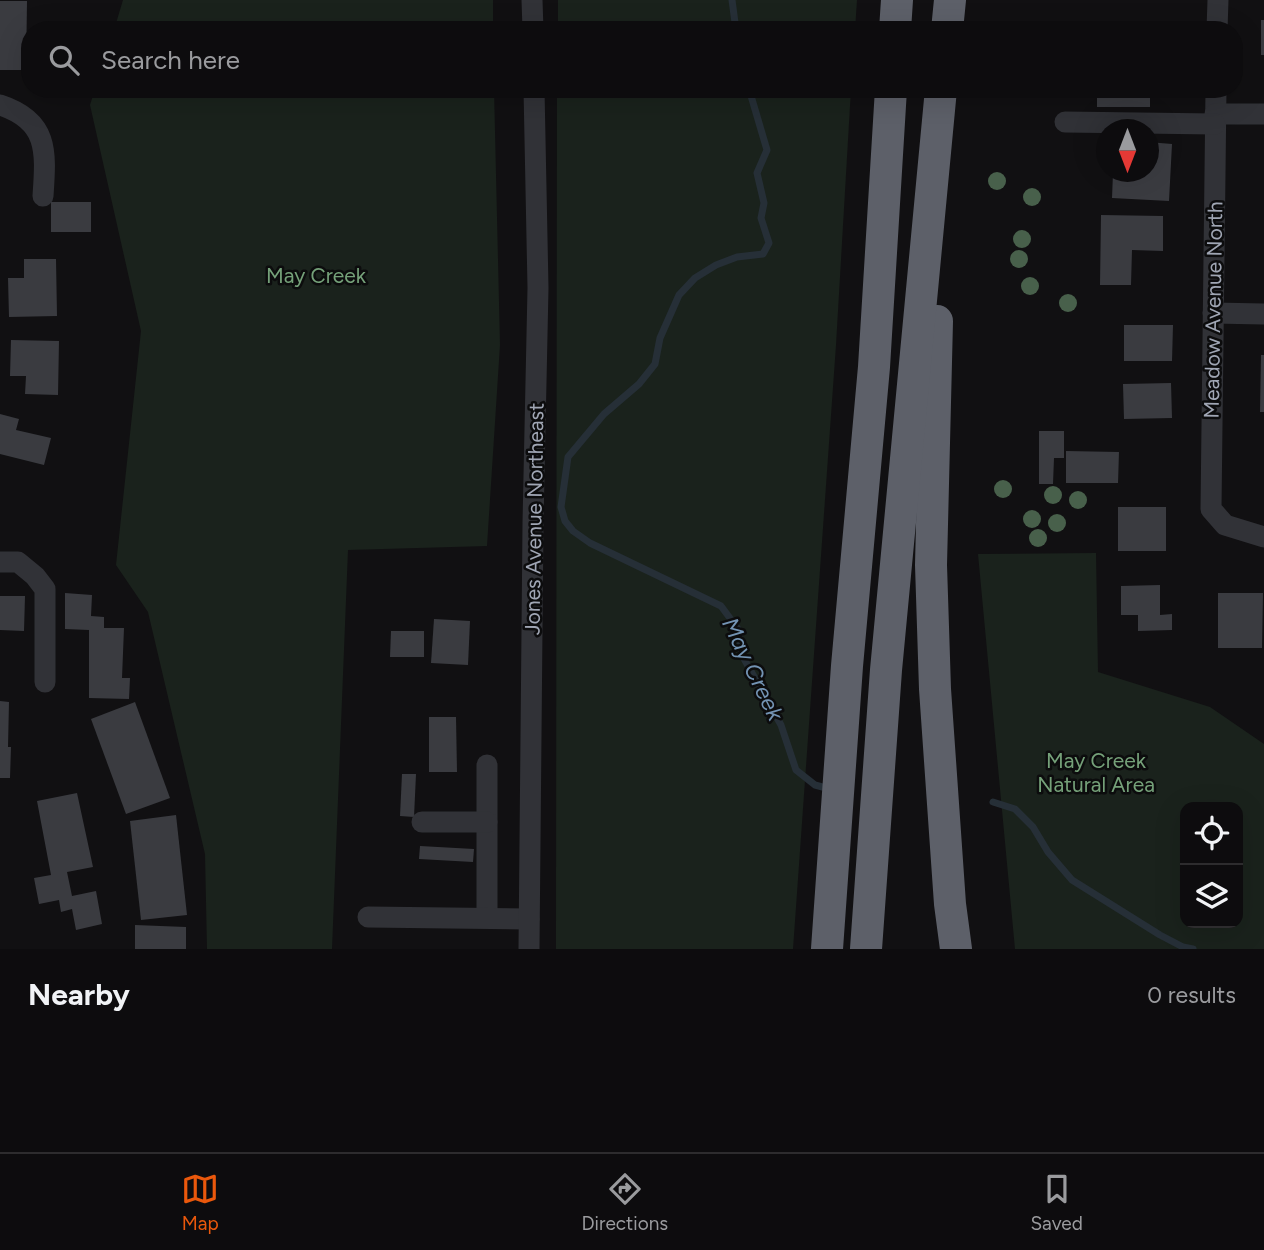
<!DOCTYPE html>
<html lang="en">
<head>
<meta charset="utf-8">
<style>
  body { margin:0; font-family:Figtree,sans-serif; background:#1b1a1c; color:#f1f3f6 }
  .controls { position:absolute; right:21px; bottom:21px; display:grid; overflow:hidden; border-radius:14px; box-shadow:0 7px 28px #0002 }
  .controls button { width:63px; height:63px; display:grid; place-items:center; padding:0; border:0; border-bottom:2px solid #2d2c2e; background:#0d0c0e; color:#f1f3f6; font:35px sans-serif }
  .compass { position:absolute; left:1096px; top:119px; width:63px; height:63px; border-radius:50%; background:#0d0c0e; box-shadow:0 7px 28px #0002; rotate:180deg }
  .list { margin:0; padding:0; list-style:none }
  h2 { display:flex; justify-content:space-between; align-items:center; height:91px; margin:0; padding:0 28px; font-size:30px }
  h2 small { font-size:23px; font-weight:400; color:#9a9b9e }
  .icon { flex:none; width:38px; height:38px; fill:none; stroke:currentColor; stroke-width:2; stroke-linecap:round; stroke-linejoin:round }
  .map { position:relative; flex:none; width:1264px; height:949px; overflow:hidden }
  .search { position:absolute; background:#0d0c0e; box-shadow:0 7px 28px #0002; left:21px; right:21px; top:21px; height:77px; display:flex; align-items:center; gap:18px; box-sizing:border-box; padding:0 24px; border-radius:28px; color:#9a9b9e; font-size:26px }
  .sheet { height:203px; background:#0d0c0e }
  nav { display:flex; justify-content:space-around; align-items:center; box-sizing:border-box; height:98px; border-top:2px solid #2d2c2e; background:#0d0c0e; font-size:19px; color:#9a9b9e }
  nav a { display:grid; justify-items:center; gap:4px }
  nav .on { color:#ea580c }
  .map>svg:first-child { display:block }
  .green { fill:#1a221c; fill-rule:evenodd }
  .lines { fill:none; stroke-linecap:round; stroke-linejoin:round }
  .stream { stroke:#262f37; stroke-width:7 }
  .building { fill:#3a3b40 }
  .minor { stroke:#313237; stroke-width:21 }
  .highway { stroke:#5d6069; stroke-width:32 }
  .tree { fill:#48604b }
  .labels { text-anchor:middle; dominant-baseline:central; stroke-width:5; stroke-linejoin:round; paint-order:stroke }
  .park-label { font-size:21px; fill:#75a179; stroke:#0c0c0d }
  .street-label { font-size:21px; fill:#a0a6b4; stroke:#0c0c0d }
  .water-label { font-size:23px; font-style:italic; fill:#7393b3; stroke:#0c0c0d }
</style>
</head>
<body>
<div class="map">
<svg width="1264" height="949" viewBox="0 0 1264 949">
  <rect width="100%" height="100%" fill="#111012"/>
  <g class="green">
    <path d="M123,0h370v30h-379z"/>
    <path d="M558,0h299l-2,30h-297z"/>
    <path d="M95,89h399l6,256 -13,201 -139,4 -16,399h-125l-2,-95 -57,-242 -32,-47 25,-234 -51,-226z"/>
    <path d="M557,89h294l-15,256 -43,604h-237z"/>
    <path d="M1096,553l2,119 112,35 54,37v205h-249l-37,-395zM1185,807h53v116h-53z"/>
  </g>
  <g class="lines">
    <g class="stream">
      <path d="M732,0l4,30"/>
      <path d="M749,89l18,61 -10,23 7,30 -3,15 8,25 -6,11 -26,3 -21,8 -21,13 -16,17 -19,43 -5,26 -16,20 -35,30 -36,43 -7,50 4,14 8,10 17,12 131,63 17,23 4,26 39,70 15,45 19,15 15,4"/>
      <path d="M993,802l22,7 18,18 15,25 24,28 88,55 23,12 10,2"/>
    </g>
  </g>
  <g class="building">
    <path d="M0,1h27l-1,69h-26z"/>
    <rect x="1261" y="20" width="3" height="35"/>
    <rect x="1097" y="89" width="53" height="18"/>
    <path d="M1148,142l24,2 -3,57 -57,-3 1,-25 35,-1z"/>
    <rect x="51" y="202" width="40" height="30"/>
    <path d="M1101,215l62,1v35l-31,-1 -1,35h-31z"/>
    <path d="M24,259h32l1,57 -48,1 -1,-39h16z"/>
    <path d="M1124,325h49l-1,36h-48z"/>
    <path d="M11,340l48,1 -1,54 -33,-1 1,-18h-16z"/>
    <path d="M1261,355h3v57h-4z"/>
    <path d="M1171,383l1,35 -48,1 -1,-35z"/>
    <path d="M0,414l19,5 -3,11 35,8 -7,27 -44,-11z"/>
    <path d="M1039,431h25v27h-10l-1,26h-14z"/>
    <path d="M1066,451l53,1 -1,31h-52z"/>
    <rect x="1118" y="507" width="48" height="44"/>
    <path d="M1160,585v30l12,-1v16l-34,1v-16h-17v-29z"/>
    <path d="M65,593l27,2 -1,21 13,1v11h20l-2,50h8l-1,21 -40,-1v-68l-24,-1z"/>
    <path d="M1218,593h45l-1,55h-44z"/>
    <path d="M0,596h25l-1,35 -24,-1z"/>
    <path d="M434,619l36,2 -2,44 -37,-2z"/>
    <path d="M391,631h33v26h-34z"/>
    <path d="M0,701l9,1 -1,45h3l-1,31h-10z"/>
    <path d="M135,702l35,96 -44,16 -35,-95z"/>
    <path d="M429,717h27l1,55h-28z"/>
    <path d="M402,774h14l-2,43 -14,-1z"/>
    <path d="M77,793l16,74 -26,5 5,24 24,-5 6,33 -26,6 -4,-21 -11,3 -2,-12 -20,4 -5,-26 17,-3 -14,-74z"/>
    <path d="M176,815l11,100 -46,5 -11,-99z"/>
    <path d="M420,846l54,3 -1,13 -54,-3z"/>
    <path d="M135,925l51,2v22h-51z"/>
  </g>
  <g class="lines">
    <g class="minor">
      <path d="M532,0l1,30"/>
      <path d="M1217,30l1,-30"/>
      <path d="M1216,89l-5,420 14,16 39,12"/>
      <path d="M0,105c49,16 46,47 43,91"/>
      <path d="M1215,114h49"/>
      <path d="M1065,122l150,2"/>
      <path d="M1213,313l51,1"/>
      <path d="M0,562h18l17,14 10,13v93"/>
      <path d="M487,765v152"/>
      <path d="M422,822h65"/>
      <path d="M368,917l161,2"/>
      <path d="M529,949l4,-426 5,-235 -4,-199"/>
    </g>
    <g class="highway">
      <path d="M895,30l2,-30"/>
      <path d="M947,30l3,-30"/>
      <path d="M937,321l-6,244 4,124 15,215 6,45"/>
      <path d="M827,949l20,-283 27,-299 17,-278"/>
      <path d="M866,949l20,-279 55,-581"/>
    </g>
  </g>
  <g class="tree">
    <circle cx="997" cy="181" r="9"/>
    <circle cx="1032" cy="197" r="9"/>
    <circle cx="1022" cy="239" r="9"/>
    <circle cx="1019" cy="259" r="9"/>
    <circle cx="1030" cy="286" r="9"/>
    <circle cx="1068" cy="303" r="9"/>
    <circle cx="1003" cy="489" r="9"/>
    <circle cx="1053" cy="495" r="9"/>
    <circle cx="1078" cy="500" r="9"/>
    <circle cx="1032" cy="519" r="9"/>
    <circle cx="1057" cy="523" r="9"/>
    <circle cx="1038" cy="538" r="9"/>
  </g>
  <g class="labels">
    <g class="park-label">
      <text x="316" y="275">May Creek</text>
      <text x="1096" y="760">May Creek<tspan x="1096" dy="24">Natural Area</tspan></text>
    </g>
    <g class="street-label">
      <text transform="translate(1213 310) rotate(-89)">Meadow Avenue North</text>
      <text transform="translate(534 519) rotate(-89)">Jones Avenue Northeast</text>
    </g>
    <g class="water-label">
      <text transform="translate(753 669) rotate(64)">May Creek</text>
    </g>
  </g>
</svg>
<div class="controls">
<button><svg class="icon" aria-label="locate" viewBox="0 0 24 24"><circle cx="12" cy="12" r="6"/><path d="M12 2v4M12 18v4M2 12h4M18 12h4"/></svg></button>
<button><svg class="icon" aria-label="layers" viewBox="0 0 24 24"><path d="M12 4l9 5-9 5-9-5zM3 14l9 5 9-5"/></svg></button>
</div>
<svg class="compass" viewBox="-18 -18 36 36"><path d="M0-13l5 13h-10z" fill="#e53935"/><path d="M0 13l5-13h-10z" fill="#9a9b9e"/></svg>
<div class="search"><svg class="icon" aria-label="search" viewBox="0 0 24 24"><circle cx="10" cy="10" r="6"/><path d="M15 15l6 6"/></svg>Search here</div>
</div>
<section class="sheet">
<h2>Nearby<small>0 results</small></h2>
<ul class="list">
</ul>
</section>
<nav>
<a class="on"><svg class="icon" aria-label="map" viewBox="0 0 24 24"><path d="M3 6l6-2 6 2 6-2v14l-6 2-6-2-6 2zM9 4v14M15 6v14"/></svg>Map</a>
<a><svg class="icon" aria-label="directions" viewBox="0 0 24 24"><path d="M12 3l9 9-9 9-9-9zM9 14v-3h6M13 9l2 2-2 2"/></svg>Directions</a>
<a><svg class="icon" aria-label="saved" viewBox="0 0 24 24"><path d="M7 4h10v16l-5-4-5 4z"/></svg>Saved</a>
</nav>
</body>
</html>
